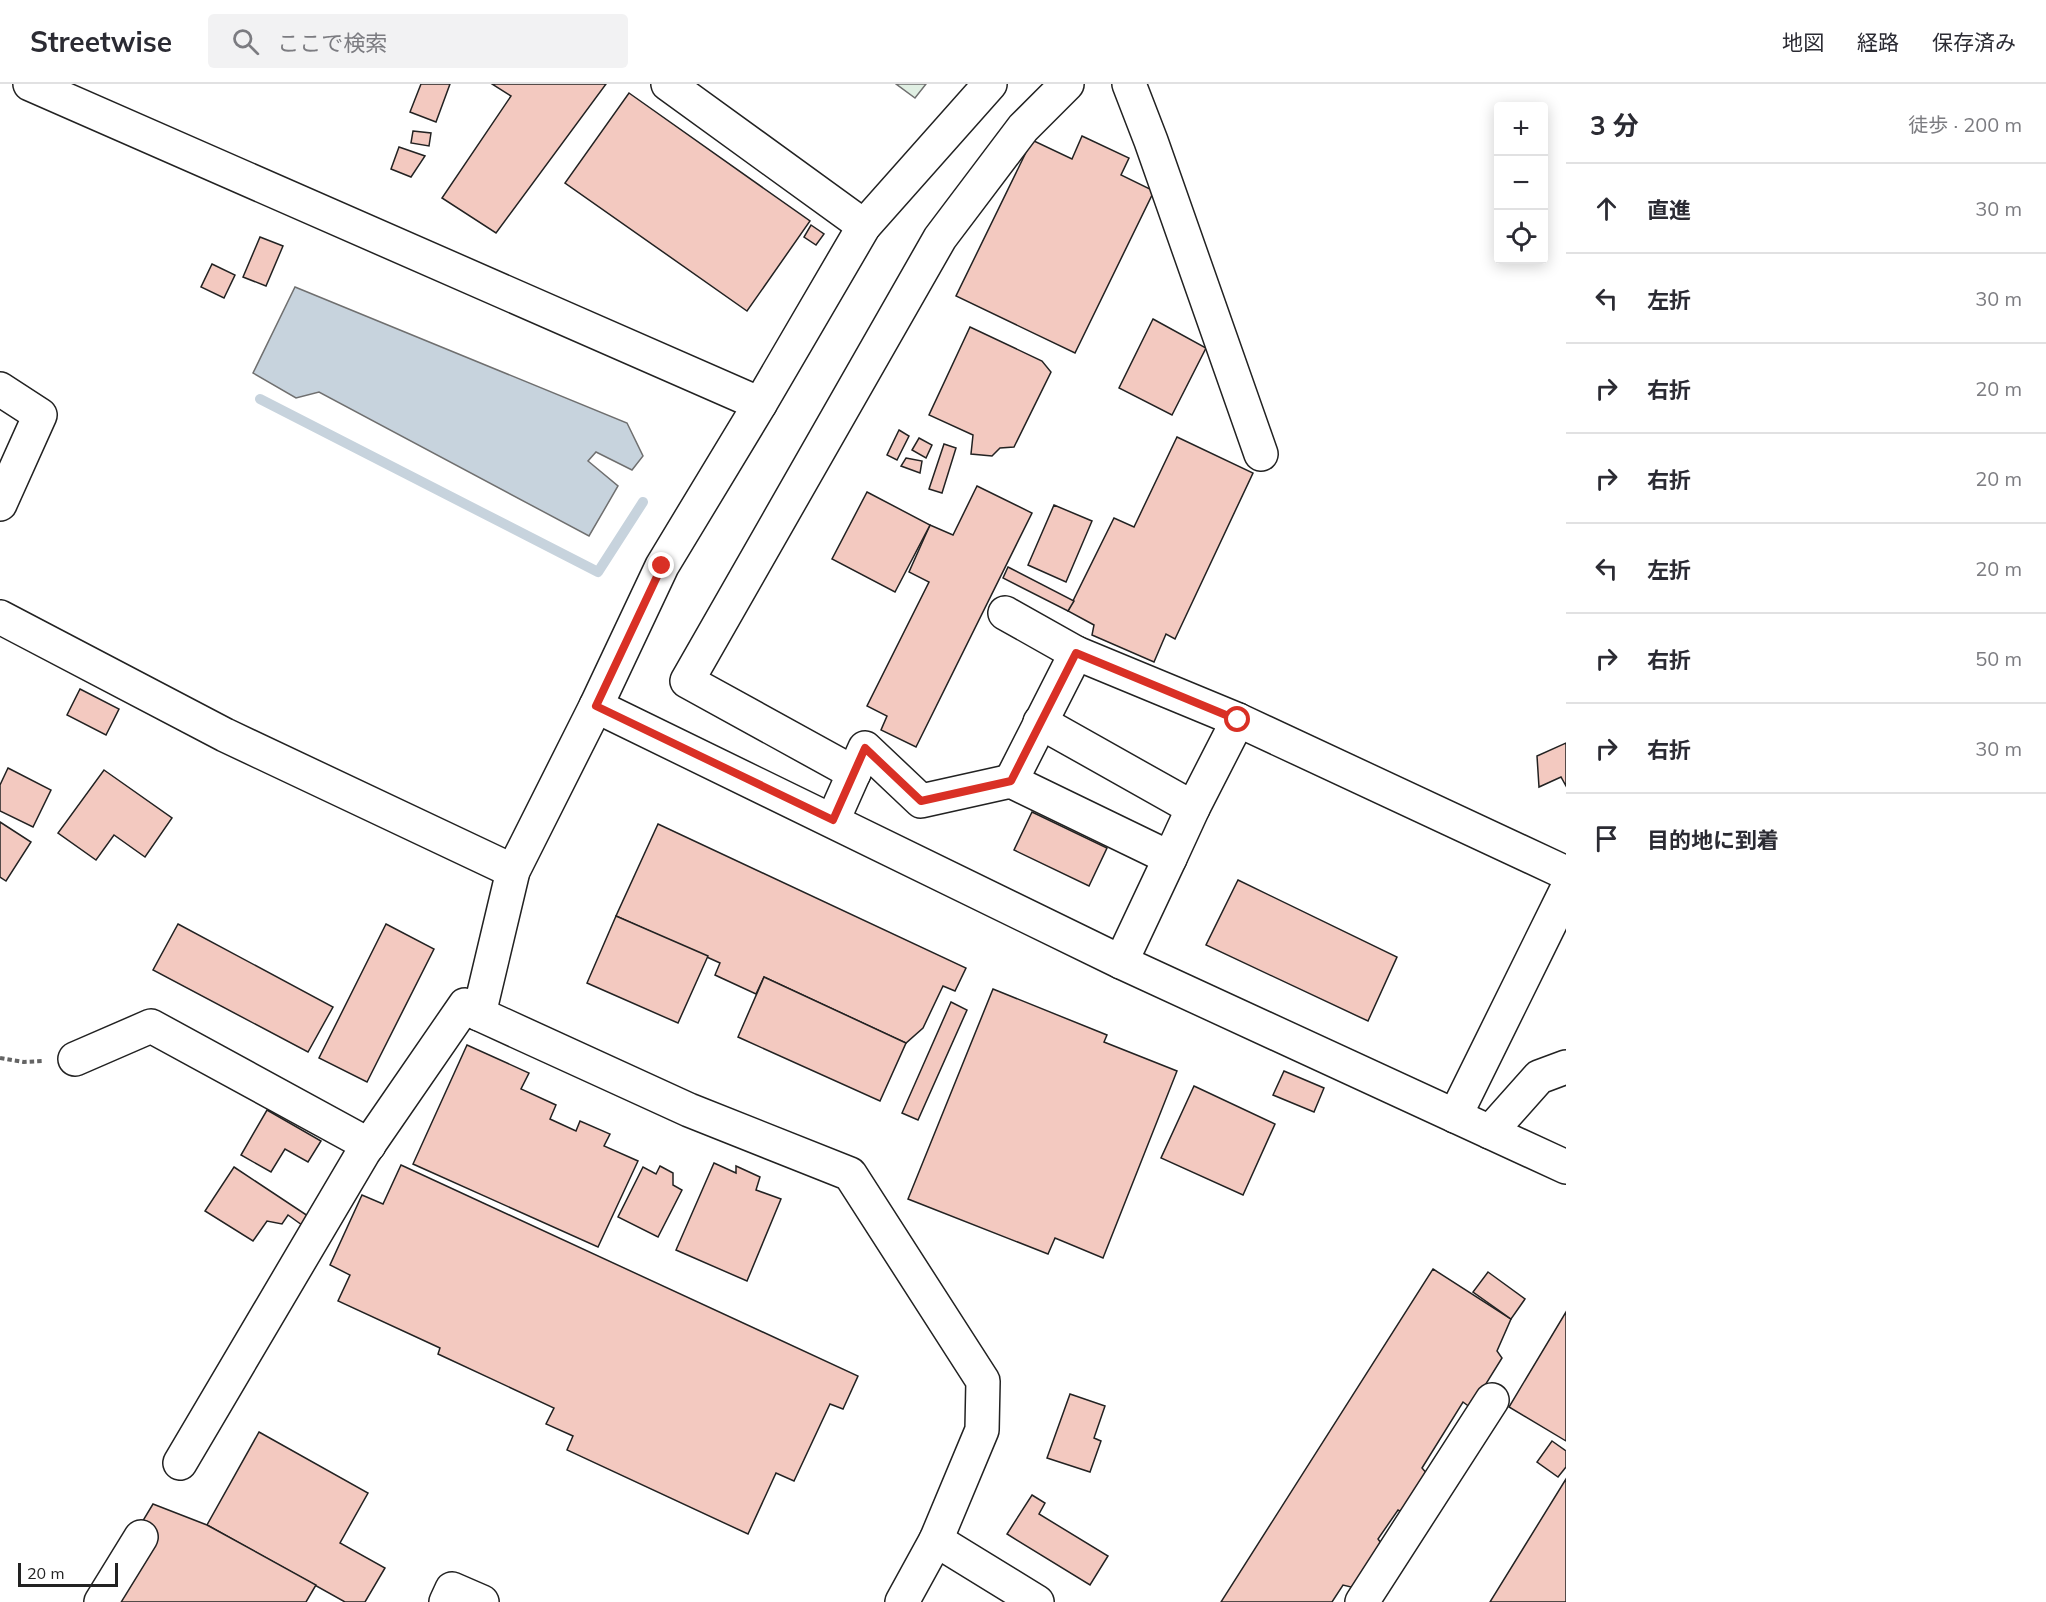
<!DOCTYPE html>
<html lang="ja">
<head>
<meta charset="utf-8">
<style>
  body { margin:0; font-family:Mulish,"Noto Sans JP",sans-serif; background:#f2f2f3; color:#2b2b33 }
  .controls { position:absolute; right:18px; top:18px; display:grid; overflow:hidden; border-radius:6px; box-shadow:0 3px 15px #0003 }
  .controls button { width:54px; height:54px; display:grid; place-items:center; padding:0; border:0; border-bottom:2px solid #e1e1e2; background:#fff; color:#2b2b33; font:30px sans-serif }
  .scale { position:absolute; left:18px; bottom:15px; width:100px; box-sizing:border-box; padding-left:6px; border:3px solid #222; border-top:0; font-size:16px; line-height:21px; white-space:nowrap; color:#222; -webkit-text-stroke:4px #fff; paint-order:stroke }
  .stop { position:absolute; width:18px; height:18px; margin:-14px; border:4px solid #d93025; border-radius:50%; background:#fff }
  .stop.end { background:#d93025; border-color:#fff; box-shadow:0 2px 6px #0008 }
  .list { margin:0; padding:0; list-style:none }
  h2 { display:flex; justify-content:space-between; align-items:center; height:78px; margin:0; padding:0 24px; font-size:26px }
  h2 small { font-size:20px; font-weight:400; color:#7c7c81 }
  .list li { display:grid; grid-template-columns:39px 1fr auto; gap:18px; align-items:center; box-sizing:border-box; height:90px; padding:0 24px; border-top:2px solid #e1e1e2 }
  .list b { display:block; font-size:22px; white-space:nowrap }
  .list em { font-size:20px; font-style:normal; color:#7c7c81 }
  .icon { flex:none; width:33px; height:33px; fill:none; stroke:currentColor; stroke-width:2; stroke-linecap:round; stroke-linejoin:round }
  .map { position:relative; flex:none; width:1566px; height:1518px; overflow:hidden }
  header { display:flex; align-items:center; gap:36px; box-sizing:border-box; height:84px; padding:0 30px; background:#fff; border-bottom:2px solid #e1e1e2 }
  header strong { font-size:28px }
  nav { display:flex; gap:33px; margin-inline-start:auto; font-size:21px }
  .search { width:420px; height:54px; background:#f2f2f3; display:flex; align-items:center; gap:15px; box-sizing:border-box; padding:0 21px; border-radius:6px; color:#7c7c81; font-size:22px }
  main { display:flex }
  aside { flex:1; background:#fff }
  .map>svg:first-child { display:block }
  .green { fill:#e0efe3; stroke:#6f6f6f; stroke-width:1.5 }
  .water { fill:#c7d3dd; stroke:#6f6f6f; stroke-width:1.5 }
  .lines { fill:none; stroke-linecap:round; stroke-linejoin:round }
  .stream { stroke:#c7d3dd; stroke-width:10 }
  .building { fill:#f3c9c0; stroke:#222; stroke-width:1.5 }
  .minor-casing { stroke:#222; stroke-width:36 }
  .path { stroke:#646464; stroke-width:4; stroke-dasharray:4.5 3; stroke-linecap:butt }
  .minor { stroke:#fff; stroke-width:33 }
  .route { stroke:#d93025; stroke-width:8 }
</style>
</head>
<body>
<header>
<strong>Streetwise</strong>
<div class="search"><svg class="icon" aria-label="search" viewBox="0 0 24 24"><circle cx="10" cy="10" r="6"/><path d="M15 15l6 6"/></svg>ここで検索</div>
<nav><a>地図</a><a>経路</a><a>保存済み</a></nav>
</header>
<main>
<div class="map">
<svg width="1566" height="1518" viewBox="0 0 1566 1518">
  <rect width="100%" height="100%" fill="#fff"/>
  <path class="green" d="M896,0h30l-11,14z"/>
  <path class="water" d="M295,203l332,136 16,33 -11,14 -36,-18 -8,9 30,25 -29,50 -270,-144 -23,6 -43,-25z"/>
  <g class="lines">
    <path class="stream" d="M260,315l338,173 45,-70"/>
  </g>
  <g class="building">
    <path d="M421,0h29l-14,38 -26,-10z"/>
    <path d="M492,0h114l-110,149 -54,-35 69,-102z"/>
    <path d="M629,9l181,128 -63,90 -182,-128z"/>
    <path d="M413,47l18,2 -2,13 -18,-3z"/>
    <path d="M1082,52l47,22 -8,17 33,16 -79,162 -119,-57 76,-156 40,19z"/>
    <path d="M399,63l26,9 -14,21 -20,-8z"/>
    <path d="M811,141l13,9 -8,11 -12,-8z"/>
    <path d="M260,153l23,9 -17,40 -23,-9z"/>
    <path d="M212,180l23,11 -11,23 -23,-11z"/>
    <path d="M1153,235l53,29 -34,67 -53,-27z"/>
    <path d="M970,243l72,34 9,11 -37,75 -14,1 -8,8 -21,-2 2,-19 -44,-20z"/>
    <path d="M899,346l10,6 -12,24 -10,-5z"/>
    <path d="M1177,353l76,36 -78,166 -9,-5 -12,28 -62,-27 2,-10 -26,-14 46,-93 20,9z"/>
    <path d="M919,354l13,7 -6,13 -14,-8z"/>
    <path d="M944,360l12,4 -14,45 -13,-4z"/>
    <path d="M906,374l16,3 -2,12 -19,-7z"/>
    <path d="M977,402l55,27 -116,234 -35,-17 6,-14 -20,-10 62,-124 -20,-10 21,-47 23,10z"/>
    <path d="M867,408l63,33 -35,67 -63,-33z"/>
    <path d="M1054,421l38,16 -26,61 -38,-17z"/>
    <path d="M1008,483l66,34 -6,10 -65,-33z"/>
    <path d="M80,605l39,20 -13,26 -39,-20z"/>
    <path d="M1566,659v43l-5,-9 -22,10 -2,-31z"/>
    <path d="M8,684l43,22 -18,37 -33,-16v-26z"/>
    <path d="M104,686l68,48 -27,39 -31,-22 -18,25 -38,-27z"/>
    <path d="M1032,728l75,36 -18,38 -75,-36z"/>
    <path d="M0,738l31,20 -25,39 -6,-4z"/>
    <path d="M658,740l308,144 -11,23 -12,-5 -20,42 -17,15 -142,-66 -8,17 -41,-19 5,-12 -104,-47z"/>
    <path d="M1238,796l159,77 -29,64 -162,-76z"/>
    <path d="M616,832l92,40 -30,67 -91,-40z"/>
    <path d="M178,840l155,83 -25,45 -155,-82z"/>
    <path d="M386,840l48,25 -67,133 -48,-24z"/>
    <path d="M764,893l142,66 -26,58 -142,-64z"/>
    <path d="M993,905l114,46 -3,7 73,29 -74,187 -48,-20 -7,16 -140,-55z"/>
    <path d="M951,918l16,8 -49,110 -16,-7z"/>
    <path d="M467,961l62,28 -8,16 35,16 -6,14 26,12 4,-10 30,13 -6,12 34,15 -40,86 -185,-83z"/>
    <path d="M1284,987l40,17 -10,24 -41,-17z"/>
    <path d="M1194,1002l81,38 -32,71 -82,-37z"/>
    <path d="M267,1026l54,31 -13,21 -23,-13 -14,23 -30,-17z"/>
    <path d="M714,1079l22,10v-7l24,11 -4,13 25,9 -34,82 -71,-31z"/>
    <path d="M401,1081l457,211 -15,33 -13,-5 -36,77 -18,-8 -28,61 -181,-84 6,-14 -27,-12 8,-16 -116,-54 2,-6 -102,-47 12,-26 -20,-10 32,-70 21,9z"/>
    <path d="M660,1082l13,7v12l9,5 -24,47 -40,-20 25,-50 13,7z"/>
    <path d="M234,1083l74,49 -6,9 -14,-10 -6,9 -15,-3 -14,20 -48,-30z"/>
    <path d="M1433,1185l78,50 -14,32 5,7 -31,50 -8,-6 -41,66 7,8 -24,38 -7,-4 -20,29 6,8 -29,41 -12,-3 -11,17h-111z"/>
    <path d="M1488,1188l37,27 -14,20 -38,-27z"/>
    <path d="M1566,1228v129l-57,-34z"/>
    <path d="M1070,1310l35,12 -11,32 7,3 -11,31 -43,-14z"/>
    <path d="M259,1348l109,61 -28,50 45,25 -20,34h-20l-138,-77z"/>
    <path d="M1552,1357l14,10v16l-8,10 -21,-15z"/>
    <path d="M1566,1395v123h-76z"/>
    <path d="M1032,1411l13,8 -6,11 69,42 -18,29 -83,-51z"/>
    <path d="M153,1420l54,21 109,60 -10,17h-212z"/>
  </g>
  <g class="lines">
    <defs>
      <g id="minor">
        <path d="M30,0l730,320"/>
        <path d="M668,0l196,142"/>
        <path d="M1129,0l22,57 110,313"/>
        <path d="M0,305l40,26 -40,89"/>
        <path d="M1005,529l71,40 -65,128"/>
        <path d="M0,533l225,118 288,136"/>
        <path d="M596,622l525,256 445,205"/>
        <path d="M1238,636l328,153"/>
        <path d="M1040,638l153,86 45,-88 -162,-67"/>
        <path d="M854,689l-167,-92 253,-443 83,-110 44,-44"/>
        <path d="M833,736l32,-72 56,53 90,-20 159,77 -49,104"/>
        <path d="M1170,774l23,-50"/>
        <path d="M479,930l34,-143 83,-165 66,-140 98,-162 104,-178 126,-142"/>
        <path d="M75,975l76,-33 218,119"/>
        <path d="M1455,1032l111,-225"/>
        <path d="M1490,1048l49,-55 27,-10"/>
        <path d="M180,1379l183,-310 102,-148 14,9 210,96 161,64 133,207 -1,49 -46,110 -34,62"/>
        <path d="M936,1456l101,62"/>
        <path d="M101,1518l40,-65"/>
        <path d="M446,1518l6,-13 30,13"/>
        <path d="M1362,1518l130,-202"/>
      </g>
    </defs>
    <use href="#minor" class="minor-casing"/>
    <path class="path" d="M0,974l24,4 20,-1"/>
    <use href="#minor" class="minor"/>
  </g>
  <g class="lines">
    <path class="route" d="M662,482l-66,140 237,114 32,-72 56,53 90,-20 65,-128 162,67"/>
  </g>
</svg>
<div class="controls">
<button>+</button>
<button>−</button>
<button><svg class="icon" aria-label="locate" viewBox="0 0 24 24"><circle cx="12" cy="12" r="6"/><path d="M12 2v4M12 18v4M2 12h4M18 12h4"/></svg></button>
</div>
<div class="scale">20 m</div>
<div class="stop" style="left:1238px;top:636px"></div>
<div class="stop end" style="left:662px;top:482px"></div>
</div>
<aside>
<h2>3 分<small>徒歩 · 200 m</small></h2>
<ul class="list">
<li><svg class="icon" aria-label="ahead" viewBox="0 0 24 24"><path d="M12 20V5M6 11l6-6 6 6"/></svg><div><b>直進</b></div><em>30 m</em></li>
<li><svg class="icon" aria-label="left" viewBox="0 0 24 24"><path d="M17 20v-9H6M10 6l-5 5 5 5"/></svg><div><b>左折</b></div><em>30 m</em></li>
<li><svg class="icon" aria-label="right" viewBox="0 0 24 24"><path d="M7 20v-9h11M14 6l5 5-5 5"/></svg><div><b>右折</b></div><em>20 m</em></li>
<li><svg class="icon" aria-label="right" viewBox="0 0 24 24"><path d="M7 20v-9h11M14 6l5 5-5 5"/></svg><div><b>右折</b></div><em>20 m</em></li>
<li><svg class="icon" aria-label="left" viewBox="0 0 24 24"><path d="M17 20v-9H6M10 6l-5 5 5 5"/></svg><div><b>左折</b></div><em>20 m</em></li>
<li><svg class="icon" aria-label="right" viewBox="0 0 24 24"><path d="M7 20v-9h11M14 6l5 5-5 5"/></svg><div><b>右折</b></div><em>50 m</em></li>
<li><svg class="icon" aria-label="right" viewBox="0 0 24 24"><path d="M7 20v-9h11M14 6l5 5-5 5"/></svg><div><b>右折</b></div><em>30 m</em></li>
<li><svg class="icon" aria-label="arrive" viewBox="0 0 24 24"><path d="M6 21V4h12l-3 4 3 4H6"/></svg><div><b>目的地に到着</b></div></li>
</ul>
</aside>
</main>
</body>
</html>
